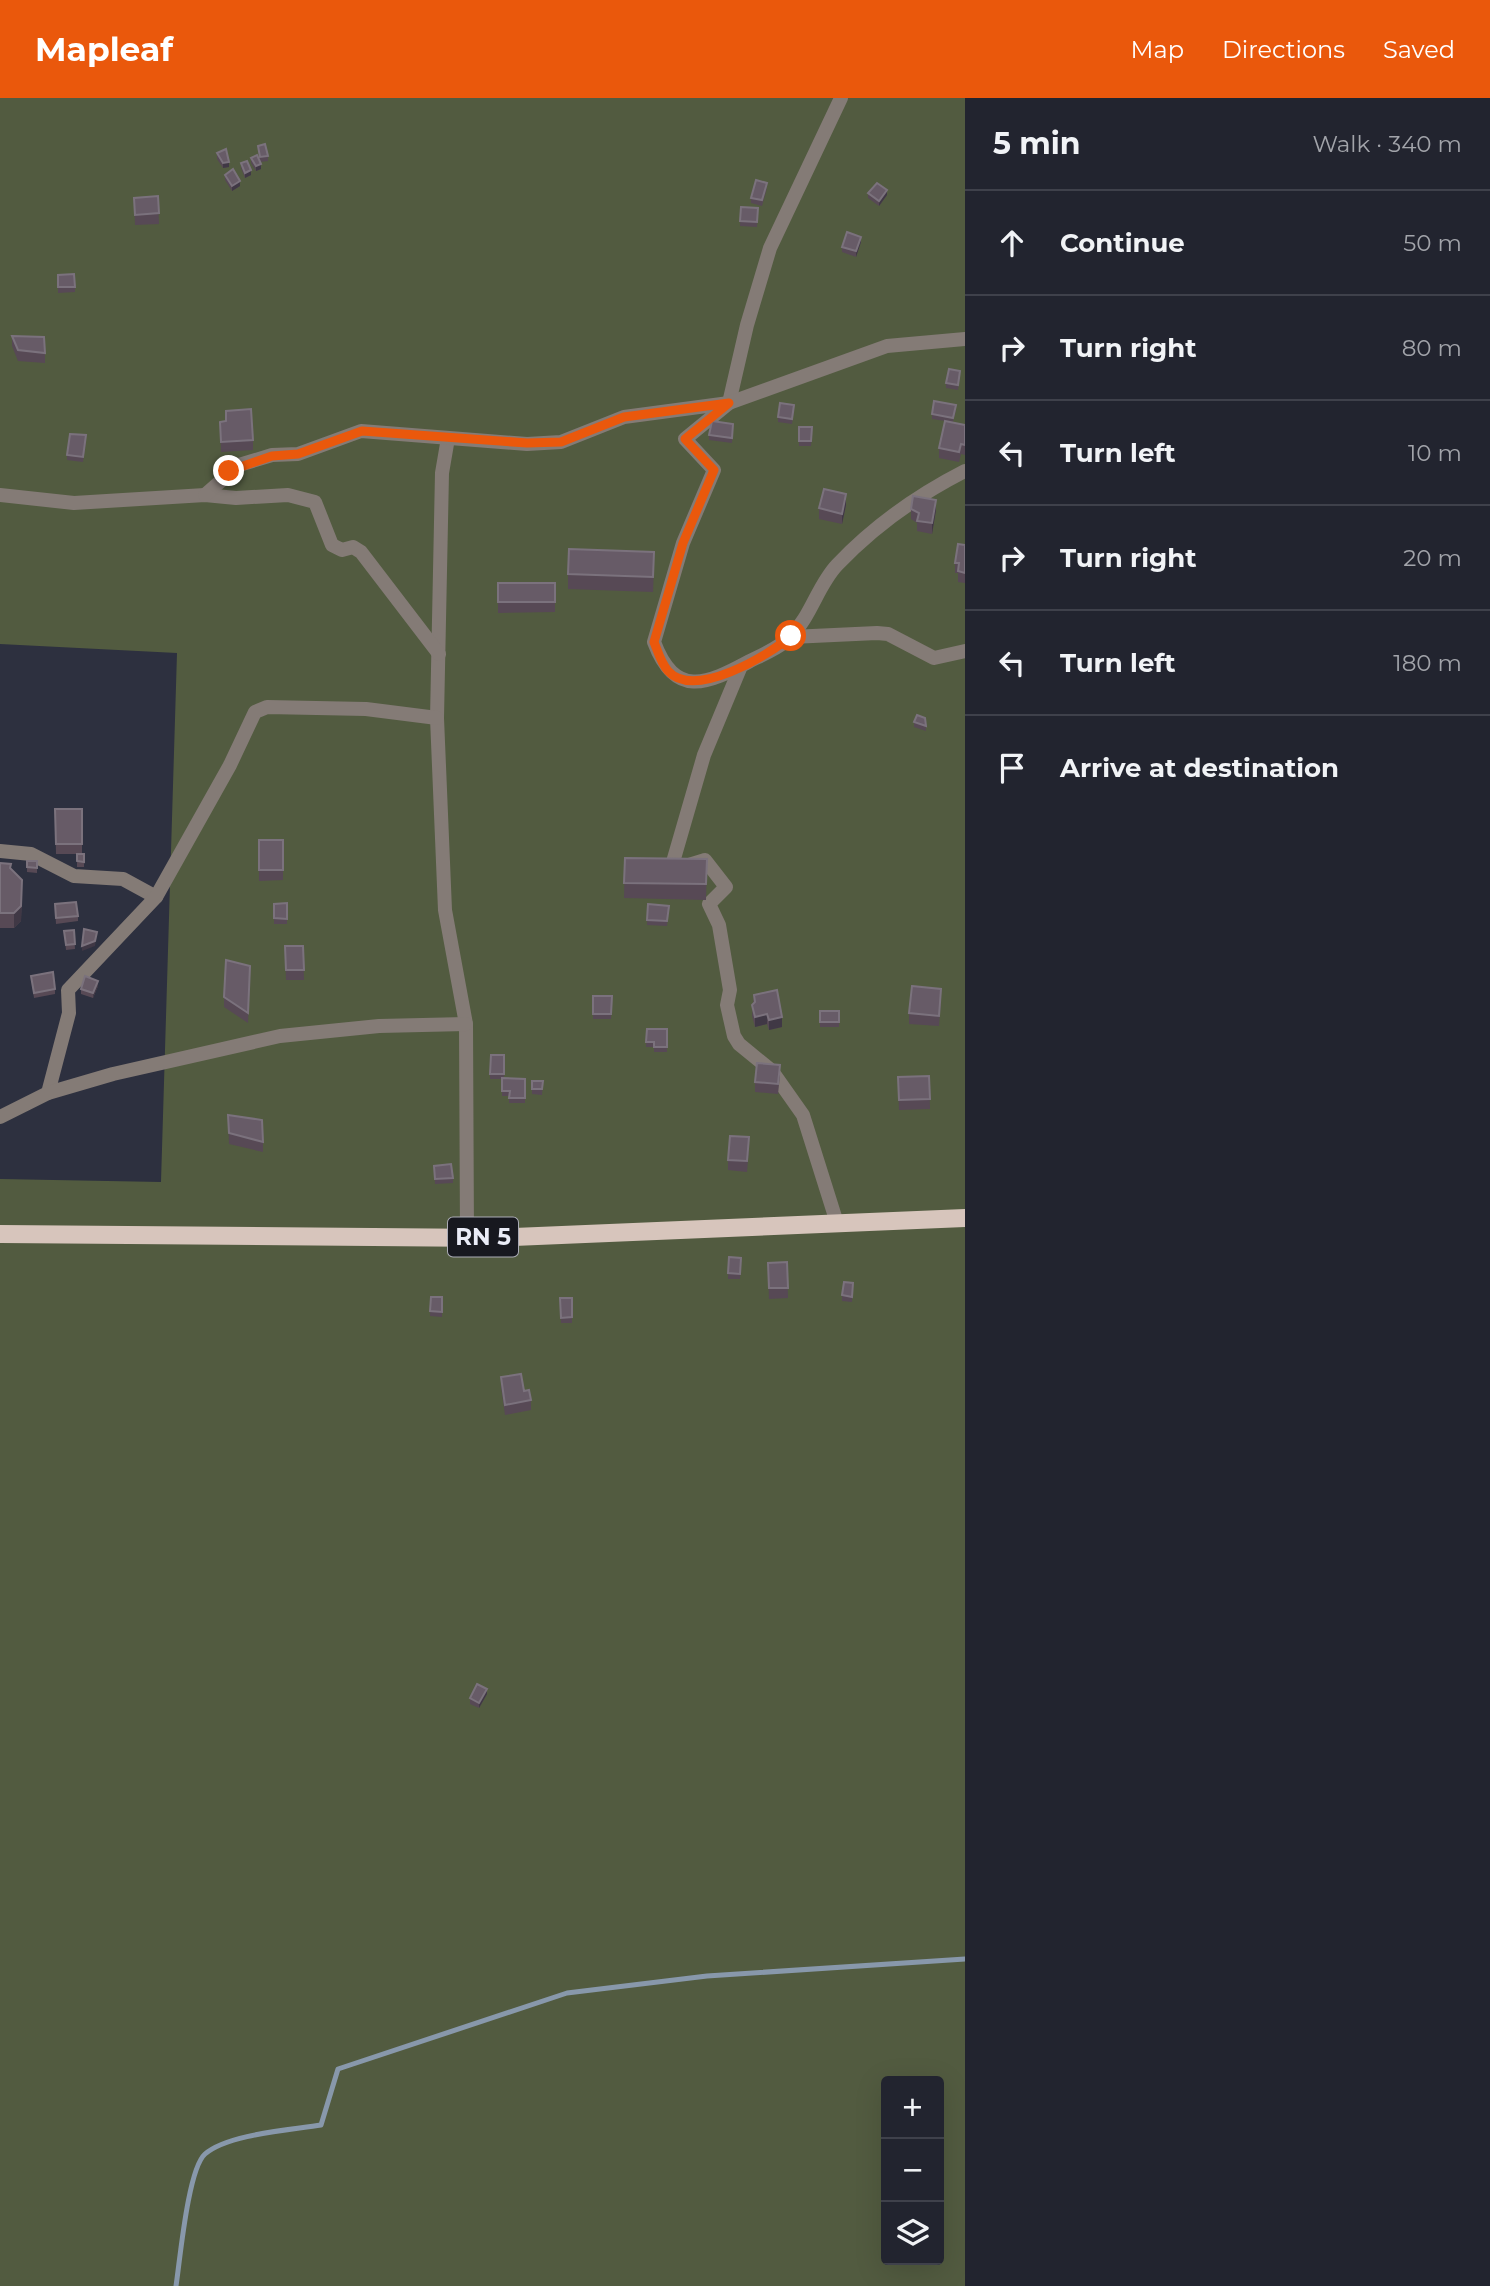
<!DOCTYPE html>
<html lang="en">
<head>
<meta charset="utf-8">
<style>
  body { margin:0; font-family:Montserrat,sans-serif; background:#2e303b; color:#f1f3f6 }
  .controls { position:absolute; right:21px; bottom:21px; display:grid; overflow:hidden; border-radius:7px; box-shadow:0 7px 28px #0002 }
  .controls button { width:63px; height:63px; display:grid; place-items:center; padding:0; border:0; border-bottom:2px solid #3f414b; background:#22242f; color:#f1f3f6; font:35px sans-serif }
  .stop { position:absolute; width:21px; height:21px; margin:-16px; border:5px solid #ea580c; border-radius:50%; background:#fff }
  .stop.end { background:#ea580c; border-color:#fff; box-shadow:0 2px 7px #0008 }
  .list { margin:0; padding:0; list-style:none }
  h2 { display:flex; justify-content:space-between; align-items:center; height:91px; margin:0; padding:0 28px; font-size:30px }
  h2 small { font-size:23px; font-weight:400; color:#a2a4aa }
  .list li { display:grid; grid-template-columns:46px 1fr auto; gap:21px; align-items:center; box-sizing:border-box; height:105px; padding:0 28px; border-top:2px solid #3f414b }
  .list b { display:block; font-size:26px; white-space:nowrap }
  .list em { font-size:23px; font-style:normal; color:#a2a4aa }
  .icon { flex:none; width:38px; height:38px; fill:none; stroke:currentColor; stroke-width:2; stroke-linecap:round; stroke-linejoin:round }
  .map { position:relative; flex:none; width:965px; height:2188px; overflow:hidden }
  header { display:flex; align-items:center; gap:42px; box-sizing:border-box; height:98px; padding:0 35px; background:#ea580c; color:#fff }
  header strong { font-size:33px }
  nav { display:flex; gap:38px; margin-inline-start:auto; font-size:24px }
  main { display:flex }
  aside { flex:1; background:#22242f }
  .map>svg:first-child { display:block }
  .green { fill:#525b40; fill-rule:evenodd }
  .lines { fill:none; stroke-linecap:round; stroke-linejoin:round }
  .stream { stroke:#8898ab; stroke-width:5 }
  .minor { stroke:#847b76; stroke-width:14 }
  .primary { stroke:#d7c5bc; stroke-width:18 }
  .wall { fill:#574955 }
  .shaded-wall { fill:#403845 }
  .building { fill:#675b67; stroke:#7b727d; stroke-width:2 }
  .route { stroke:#ea580c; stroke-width:9 }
  .labels { text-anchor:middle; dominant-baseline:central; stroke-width:5; stroke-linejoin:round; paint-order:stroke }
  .shield { fill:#17181f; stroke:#abacb6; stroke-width:2 }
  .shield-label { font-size:23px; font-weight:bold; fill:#eaecf7 }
</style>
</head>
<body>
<header>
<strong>Mapleaf</strong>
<nav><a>Map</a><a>Directions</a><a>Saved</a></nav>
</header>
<main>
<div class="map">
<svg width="965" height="2188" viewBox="0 0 965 2188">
  <rect width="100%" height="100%" fill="#2d303f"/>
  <path class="green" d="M0,0h965v2188h-965v-1107l161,3 16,-529 -177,-9zM886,1983h53v179h-53z"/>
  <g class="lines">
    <path class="stream" d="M176,2188c4,-26 12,-117 29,-132 23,-20 86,-24 116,-29l17,-56 229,-76 140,-17 258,-17"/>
    <g class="minor">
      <path d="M841,0l-71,150 -23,77 -18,78 -44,36 29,31 -31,73 -29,99c21,56 52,43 96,19 14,-7 31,-14 41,-25 20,-20 27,-51 46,-71 37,-39 81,-70 128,-94"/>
      <path d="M448,340l-6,35 -5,245 8,192 21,114 1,213"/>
      <path d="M0,397l74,8 131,-8 31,3 52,-3 27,7 17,43 10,5 11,-3 8,5 78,102"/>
      <path d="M205,397l34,-30 33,-10 26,-1 63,-23 166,13 34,-2 63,-25 105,-14 158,-57 78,-7"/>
      <path d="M791,539l86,-4 11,1 46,24 31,-7"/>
      <path d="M741,568l-37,89 -31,107 3,7 29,-9 21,27 -17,17 10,21 11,65 -3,15 7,31 5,8 33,27 31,44 34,108"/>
      <path d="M0,753l31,3 43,22 49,3 33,18"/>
      <path d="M48,995l21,-80 -1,-23 88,-93 74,-132 25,-53 12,-5 99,2 71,9"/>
      <path d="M0,1019l48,-24 65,-19 167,-38 99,-10 87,-2"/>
    </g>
    <path class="primary" d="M0,1136l491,4 474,-20"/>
  </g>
  <g class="wall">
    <path d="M258,48l10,10v5l-8,1 1,7 -5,2 -5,-8v-5l9,4z"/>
    <path d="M217,55l12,14 -6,1 -6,-9z"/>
    <path d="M241,65l10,12 -6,3 -4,-10z"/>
    <path d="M225,77l15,11 -8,5 -7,-11z"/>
    <path d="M767,90l-5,18 -11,-3v-5z"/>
    <path d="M868,95l19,2 -8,11 -11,-8z"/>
    <path d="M158,98l1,28 -24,1 -1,-27z"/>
    <path d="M741,109l17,1 -1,19 -17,-1z"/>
    <path d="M861,144l-5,15 -14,-5v-5z"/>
    <path d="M58,177l17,12v5l-17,1z"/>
    <path d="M12,238l33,17v10l-27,-2 -6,-15z"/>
    <path d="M960,278l-2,14 -12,-2v-5z"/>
    <path d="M794,312l-2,14 -14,-2v-5z"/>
    <path d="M956,312l-3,12 12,3v30l-4,-1 -2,8 -20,-4v-10l6,-27 -13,-2v-5z"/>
    <path d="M226,313l27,29v10l-32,2 -1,-30 6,-1z"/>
    <path d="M799,329h13l-1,19h-12z"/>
    <path d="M733,331l-1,14 -23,-3v-5z"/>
    <path d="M86,343l-3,21 -16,-2v-5z"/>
    <path d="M846,407l-4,19 -23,-5v-11z"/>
    <path d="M911,411l25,1 -4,24 -15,-3v-8l-6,-4z"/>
    <path d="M965,447v38l-7,-1v-9h-3v-10z"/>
    <path d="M654,469l-1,25 -85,-3v-15z"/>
    <path d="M498,485h57v29l-57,1z"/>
    <path d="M925,620l1,13 -12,-4v-5z"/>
    <path d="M55,711h27v45h2v13h-7v-13h-21z"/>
    <path d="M259,742h24v40l-24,1z"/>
    <path d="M625,760l82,1 -1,41 -82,-2z"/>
    <path d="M27,763h10v12l-10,-1z"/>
    <path d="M0,765l11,6 11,26 -1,26 -7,7h-14z"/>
    <path d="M287,805v21h-13v-20z"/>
    <path d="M648,806l21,2 -2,20 -20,-1z"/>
    <path d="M55,811l23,7v5l-22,3z"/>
    <path d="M74,832l1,19 -9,1 -2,-19z"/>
    <path d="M285,848h18l1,34h-18z"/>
    <path d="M31,878l24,13v5l-21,4z"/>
    <path d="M250,878l-2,47 -24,-16v-10z"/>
    <path d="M98,888l-5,12 -12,-4v-5z"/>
    <path d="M754,897l28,32 -13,3 -2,-6 -12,3 -3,-11z"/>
    <path d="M593,898h19l-1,23h-18z"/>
    <path d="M941,901l-2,27 -30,-2v-11z"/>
    <rect x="820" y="913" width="19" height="16"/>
    <path d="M647,931h20v23h-13v-5h-8z"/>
    <path d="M504,957v23l21,1v24h-16v-7h-7v-17h-12v-5z"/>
    <path d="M780,977l-2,19 -23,-2v-10z"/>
    <path d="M929,978l1,33 -31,1 -1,-33z"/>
    <path d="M532,983h11l-1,14 -10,-1z"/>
    <path d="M228,1017l35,27v10l-34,-8z"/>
    <path d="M749,1050l-2,24 -19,-2v-10z"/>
    <path d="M434,1068l19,12v5l-18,1z"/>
    <path d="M729,1159l12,1 -1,21h-12z"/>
    <path d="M787,1164l1,36 -19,1 -1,-36z"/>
    <path d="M853,1190l-1,14 -10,-1v-6z"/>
    <path d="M431,1199h11v20l-12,-1z"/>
    <path d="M560,1200h12v25h-11z"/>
    <path d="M501,1279l23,14 7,9v10l-26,5 -4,-28z"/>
    <path d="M487,1596l-8,14 -9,-4v-6z"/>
  </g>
  <g class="shaded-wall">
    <path d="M229,64v5l-6,1v-5z"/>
    <path d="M261,66v5l-5,2v-5z"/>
    <path d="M251,72v5l-6,3v-5z"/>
    <path d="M240,83v5l-8,5v-5z"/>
    <path d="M887,92v5l-8,11v-5z"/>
    <path d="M861,139v5l-5,15v-6z"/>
    <path d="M846,396v11l-4,19v-10z"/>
    <path d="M936,402v10l-4,24v-11z"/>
    <path d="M22,782l-1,41 -7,7v-15z"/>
    <path d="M97,834l-2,14 -13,5v-5z"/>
    <path d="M98,883v5l-5,12v-5z"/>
    <path d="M767,916v10l-12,3v-10z"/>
    <path d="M782,919v10l-13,3v-10z"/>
    <path d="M487,1591v5l-8,14v-5z"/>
  </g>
  <g class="building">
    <path d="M265,46l3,12 -8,1 -2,-11z"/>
    <path d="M226,51l3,13 -6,1 -6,-10z"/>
    <path d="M257,57l4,9 -5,2 -5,-8z"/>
    <path d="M247,63l4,9 -6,3 -4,-10z"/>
    <path d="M233,71l7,12 -8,5 -7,-11z"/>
    <path d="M756,82l11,3 -5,17 -11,-2z"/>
    <path d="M877,85l10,7 -8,11 -11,-8z"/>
    <path d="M158,98l1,17 -24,2 -1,-17z"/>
    <path d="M741,109l17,1 -1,14 -17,-1z"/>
    <path d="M847,134l14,5 -5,14 -14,-4z"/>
    <path d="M74,176l1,13h-17v-12z"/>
    <path d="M12,238l32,1 1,16 -27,-3z"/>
    <path d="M949,271l11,2 -2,14 -12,-2z"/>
    <path d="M934,303l22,4 -3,13 -21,-4z"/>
    <path d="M780,305l14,2 -2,14 -14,-2z"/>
    <path d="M251,311l2,31 -32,2 -1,-20 6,-1v-10z"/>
    <path d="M712,323l21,3 -1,14 -23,-3z"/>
    <path d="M945,323l20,4v20l-4,-1 -2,8 -20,-4z"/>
    <path d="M799,329h13l-1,14h-12z"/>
    <path d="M70,336l16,1 -3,22 -16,-2z"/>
    <path d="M824,391l22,5 -4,20 -23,-6z"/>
    <path d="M913,398l23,4 -4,23 -15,-2 2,-8 -8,-4z"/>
    <path d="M958,446l7,1v28l-7,-2 1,-8h-4z"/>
    <path d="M569,451l85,3 -1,25 -85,-3z"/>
    <rect x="498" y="485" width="57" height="19"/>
    <path d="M917,617l8,3 1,8 -12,-4z"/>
    <path d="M55,711h27v35h-26z"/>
    <rect x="259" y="742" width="24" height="30"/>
    <path d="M77,756h7v8l-7,-1z"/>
    <path d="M625,760l82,1 -1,25 -82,-1z"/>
    <path d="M27,763h10v7l-10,-1z"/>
    <path d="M0,765l11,1 -1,4 12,12 -1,26 -7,7h-14z"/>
    <path d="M76,804l2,14 -22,2 -1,-14z"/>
    <path d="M287,805v16l-13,-1v-14z"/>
    <path d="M648,806l21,2 -2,15 -20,-1z"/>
    <path d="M84,831l13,3 -2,9 -13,5z"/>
    <path d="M74,832l1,14 -9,1 -2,-14z"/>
    <path d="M285,848h18l1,24h-18z"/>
    <path d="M226,862l24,6 -2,47 -24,-16z"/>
    <path d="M53,874l2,17 -21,4 -3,-17z"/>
    <path d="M85,878l13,5 -5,12 -12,-4z"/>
    <path d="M912,888l29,3 -2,27 -30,-3z"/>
    <path d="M777,892l5,27 -13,3 -2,-6 -12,3 -3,-12 3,-3 -1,-7z"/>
    <path d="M593,898h19l-1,18h-18z"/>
    <rect x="820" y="913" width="19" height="11"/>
    <path d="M647,931h20v18h-13v-5h-8z"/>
    <path d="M491,957h13v19h-14z"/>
    <path d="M757,965l23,2 -2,19 -23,-2z"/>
    <path d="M929,978l1,23 -31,1 -1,-23z"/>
    <path d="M502,980l23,1v19h-16l1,-7h-8z"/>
    <path d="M532,983h11l-1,8h-10z"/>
    <path d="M228,1017l34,5 1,22 -34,-9z"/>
    <path d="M730,1038l19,1 -2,24 -19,-1z"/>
    <path d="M451,1066l2,14 -18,1 -1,-13z"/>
    <path d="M729,1159l12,1 -1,16 -12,-1z"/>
    <path d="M787,1164l1,26h-19l-1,-25z"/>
    <path d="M844,1184l9,1 -1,14 -10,-2z"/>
    <path d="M431,1199h11v15l-12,-1z"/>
    <path d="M560,1200h12v19l-11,1z"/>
    <path d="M521,1276l3,17 5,-1 2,10 -26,5 -4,-28z"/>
    <path d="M477,1586l10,5 -8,14 -9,-5z"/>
  </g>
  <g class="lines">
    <path class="route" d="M229,373l43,-15 26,-2 64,-23 165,12 34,-1 63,-25 105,-14 -44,36 29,31 -31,73 -29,99c4,10 7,21 14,29 26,29 100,-15 123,-35"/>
  </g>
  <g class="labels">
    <rect class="shield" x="448" y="1119.5" width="70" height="39" rx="5"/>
    <g class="shield-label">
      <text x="483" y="1139">RN 5</text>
    </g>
  </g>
</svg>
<div class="controls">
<button>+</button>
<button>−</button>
<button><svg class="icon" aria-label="layers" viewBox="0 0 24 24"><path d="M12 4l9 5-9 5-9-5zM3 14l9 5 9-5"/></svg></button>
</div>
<div class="stop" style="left:791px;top:538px"></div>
<div class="stop end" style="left:229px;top:373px"></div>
</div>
<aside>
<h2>5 min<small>Walk · 340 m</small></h2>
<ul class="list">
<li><svg class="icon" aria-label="ahead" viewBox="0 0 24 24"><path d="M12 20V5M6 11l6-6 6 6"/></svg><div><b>Continue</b></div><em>50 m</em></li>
<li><svg class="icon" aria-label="right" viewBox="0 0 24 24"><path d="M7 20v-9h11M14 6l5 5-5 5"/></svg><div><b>Turn right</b></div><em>80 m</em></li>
<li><svg class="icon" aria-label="left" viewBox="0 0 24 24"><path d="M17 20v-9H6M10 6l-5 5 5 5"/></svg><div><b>Turn left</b></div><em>10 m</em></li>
<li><svg class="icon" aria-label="right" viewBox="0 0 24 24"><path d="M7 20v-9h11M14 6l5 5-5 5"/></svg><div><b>Turn right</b></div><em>20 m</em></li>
<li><svg class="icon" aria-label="left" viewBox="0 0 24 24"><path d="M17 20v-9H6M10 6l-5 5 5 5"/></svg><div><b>Turn left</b></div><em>180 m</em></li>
<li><svg class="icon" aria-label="arrive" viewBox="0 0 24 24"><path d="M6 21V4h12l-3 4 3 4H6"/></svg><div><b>Arrive at destination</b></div></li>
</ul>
</aside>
</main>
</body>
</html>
